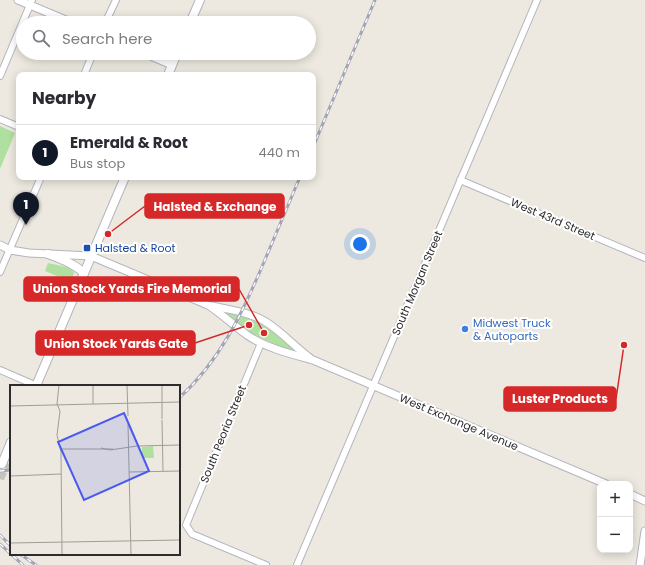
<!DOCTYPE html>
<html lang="en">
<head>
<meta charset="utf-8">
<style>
  body { margin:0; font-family:Poppins,sans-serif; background:#f2f2f3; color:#2b2b33 }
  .controls { position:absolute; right:12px; bottom:12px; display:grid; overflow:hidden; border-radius:8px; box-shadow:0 2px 10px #0003 }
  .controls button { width:36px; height:36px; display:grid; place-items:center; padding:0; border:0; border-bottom:1px solid #e1e1e2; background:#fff; color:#2b2b33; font:20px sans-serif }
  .you { position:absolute; left:360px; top:244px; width:14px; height:14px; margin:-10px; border:3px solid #fff; border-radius:50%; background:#1a73e8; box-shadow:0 0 0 6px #1a73e833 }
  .badge { display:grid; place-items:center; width:26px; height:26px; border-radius:50%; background:#111827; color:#fff; font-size:13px; font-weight:700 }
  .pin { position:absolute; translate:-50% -33px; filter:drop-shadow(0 1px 2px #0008) }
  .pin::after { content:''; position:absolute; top:21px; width:14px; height:12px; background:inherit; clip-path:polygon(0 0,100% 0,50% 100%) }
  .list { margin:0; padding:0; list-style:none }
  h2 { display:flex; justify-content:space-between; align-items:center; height:52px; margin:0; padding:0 16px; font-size:17px }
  h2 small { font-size:13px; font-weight:400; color:#7c7c81 }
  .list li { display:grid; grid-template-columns:26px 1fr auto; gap:12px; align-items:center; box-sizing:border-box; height:56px; padding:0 16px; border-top:1px solid #e1e1e2 }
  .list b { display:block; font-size:15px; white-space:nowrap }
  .list p { margin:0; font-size:13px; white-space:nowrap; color:#7c7c81 }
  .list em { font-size:13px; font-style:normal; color:#7c7c81 }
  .icon { flex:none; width:22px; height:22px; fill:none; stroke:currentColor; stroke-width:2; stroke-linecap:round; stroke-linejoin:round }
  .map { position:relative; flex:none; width:645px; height:565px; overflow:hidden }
  .search { position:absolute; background:#fff; box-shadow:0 2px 10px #0003; left:16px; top:16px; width:300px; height:44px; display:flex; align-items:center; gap:10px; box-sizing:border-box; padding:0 14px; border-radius:22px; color:#7c7c81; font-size:15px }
  .panel { position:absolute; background:#fff; box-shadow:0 2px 10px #0003; left:16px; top:72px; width:300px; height:108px; border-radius:8px }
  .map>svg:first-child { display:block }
  .green { fill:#b0e0a0 }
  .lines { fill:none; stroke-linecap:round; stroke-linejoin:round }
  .secondary-tunnel { stroke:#c6c3bc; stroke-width:8; stroke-dasharray:8 4; stroke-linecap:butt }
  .minor-casing { stroke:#b3b5bf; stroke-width:8 }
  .tertiary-casing { stroke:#b3b5bf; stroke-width:9 }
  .secondary-casing { stroke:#b3b5bf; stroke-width:10 }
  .minor { stroke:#fff; stroke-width:6 }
  .tertiary { stroke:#fff; stroke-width:7 }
  .secondary { stroke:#fff; stroke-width:8 }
  .rail-casing { stroke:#a3a4b5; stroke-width:3 }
  .rail { stroke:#fff; stroke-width:1.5; stroke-dasharray:4.5; stroke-linecap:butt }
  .transit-dot { fill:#1a4fb4; stroke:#fff; stroke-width:1.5 }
  .shop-dot { fill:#3f7fe0; stroke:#fff; stroke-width:1.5 }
  .labels { text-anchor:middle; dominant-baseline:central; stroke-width:4; stroke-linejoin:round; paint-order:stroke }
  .street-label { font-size:11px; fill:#2c2c2c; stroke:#fff }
  .transit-label { font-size:11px; fill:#164399; stroke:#fff; text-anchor:start }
  .shop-label { font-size:11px; fill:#366cbe; stroke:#fff; text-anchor:start }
  .inset-road { fill:none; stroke:#a09d98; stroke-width:1 }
  .view { fill:#4a5af0; fill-opacity:0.15; stroke:#4a5af0; stroke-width:2 }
  .inset-edge { fill:none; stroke:#2c2c2c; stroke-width:2 }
  .leader { fill:none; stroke:#d62828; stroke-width:1.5 }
  .callout-dot { fill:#d62828; stroke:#fff; stroke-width:1.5 }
  .callout { fill:#d62828; stroke:#d62828; stroke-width:1.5 }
  .callout-label { font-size:12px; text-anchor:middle; font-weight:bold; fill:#fff }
</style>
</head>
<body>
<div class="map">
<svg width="645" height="565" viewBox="0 0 645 565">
  <rect width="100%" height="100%" fill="#ede9e0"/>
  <g class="green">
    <path d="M0,126l15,7 -15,36z"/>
    <path d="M48,263l23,5 3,5 -3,9 -26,-11z"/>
    <path d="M228,313c30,6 41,15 64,35l1,2v1c-27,-10 -44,-16 -66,-36z"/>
  </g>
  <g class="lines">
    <path class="secondary-tunnel" d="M0,479l7,-16"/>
    <defs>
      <g id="minor">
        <path d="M104,23l4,-6 8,-17"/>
        <path d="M84,75l9,-22"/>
        <path d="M0,76l32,-76"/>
        <path d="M0,119l19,8"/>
        <path d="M460,180l185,78"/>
        <path d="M0,272l41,-95"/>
        <path d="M261,343l-75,182 6,9 74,31"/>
        <path d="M0,370l37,16"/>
        <path d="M297,565l240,-565"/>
      </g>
      <g id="tertiary">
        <path d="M18,0l55,23"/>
        <path d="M144,53l28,12"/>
        <path d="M0,245l10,5 19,3 62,3 117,49c14,9 25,20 39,30 19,13 44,19 66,25l293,124"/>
        <path d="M212,306c18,4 38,6 54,16 16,10 29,25 44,36"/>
        <path d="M630,494l15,7"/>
        <path d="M640,565l5,-34"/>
      </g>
      <g id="secondary">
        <path d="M190,23l10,-23"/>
        <path d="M168,75l9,-22"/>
        <path d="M48,254c13,5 25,9 36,19"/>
        <path d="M36,386l89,-209"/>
        <path d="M2,464l9,-22"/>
      </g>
    </defs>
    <use href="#minor" class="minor-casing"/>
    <use href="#tertiary" class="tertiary-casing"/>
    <use href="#secondary" class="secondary-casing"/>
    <use href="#minor" class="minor"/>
    <use href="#tertiary" class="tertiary"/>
    <use href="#secondary" class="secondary"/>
    <defs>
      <g id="rail">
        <path d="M313,147l62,-147"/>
        <path d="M179,398c41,-37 64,-86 85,-136 12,-29 24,-57 36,-85"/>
        <path d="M0,471l11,-1"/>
        <path d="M0,535l11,11"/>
        <path d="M0,544l23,21"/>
        <path d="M20,554l16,11"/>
      </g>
    </defs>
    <use href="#rail" class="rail-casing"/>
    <use href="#rail" class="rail"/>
  </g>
  <rect class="transit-dot" x="83" y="244" width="8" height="8" rx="2"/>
  <circle class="shop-dot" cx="465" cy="329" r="4"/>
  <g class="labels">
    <g class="street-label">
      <text transform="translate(553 219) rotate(23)">West 43rd Street</text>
      <text transform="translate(417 283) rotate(-67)">South Morgan Street</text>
      <text transform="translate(459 422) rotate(23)">West Exchange Avenue</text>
      <text transform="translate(223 434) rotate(-68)">South Peoria Street</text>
    </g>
    <g class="transit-label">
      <text x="95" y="248">Halsted &amp; Root</text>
    </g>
    <g class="shop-label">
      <text x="473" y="323">Midwest Truck<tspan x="473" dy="13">&amp; Autoparts</tspan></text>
    </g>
  </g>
  <g transform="translate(10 385)">
    <rect width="170" height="170" fill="#ede9e0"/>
    <path d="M143,61l1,12h-12v-11z" fill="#b0e0a0"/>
    <path class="inset-road" d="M49,0l-2,19 3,7 -3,24 4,17 1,103M83,0v19M117,0l1,31M152,0v34M0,21l170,-4M152,35l1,51M118,39l3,131M91,63l9,2 27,-4 43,-1M51,64h52M119,87l51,-1M0,91l51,-2M0,158l170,-3"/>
    <path class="view" d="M114,28l25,58 -65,29 -26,-58z"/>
    <rect width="170" height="170" class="inset-edge"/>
  </g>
  <path class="leader" d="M108 234L145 206M264 333L239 289M249 325L195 343M624 345L616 399"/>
  <g class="callout-dot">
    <circle cx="108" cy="234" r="4"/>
    <circle cx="264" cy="333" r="4"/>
    <circle cx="249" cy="325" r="4"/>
    <circle cx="624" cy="345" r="4"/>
  </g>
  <g class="callout">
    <rect x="145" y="194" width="139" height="24" rx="4"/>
    <rect x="24" y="277" width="215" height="24" rx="4"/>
    <rect x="36" y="331" width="159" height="24" rx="4"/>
    <rect x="504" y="387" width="112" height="24" rx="4"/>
  </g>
  <g class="callout-label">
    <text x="215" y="211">Halsted &amp; Exchange</text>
    <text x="132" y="293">Union Stock Yards Fire Memorial</text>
    <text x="116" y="348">Union Stock Yards Gate</text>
    <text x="560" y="403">Luster Products</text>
  </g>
</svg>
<div class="controls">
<button>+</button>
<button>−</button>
</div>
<div class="you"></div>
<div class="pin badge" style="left:26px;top:225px">1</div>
<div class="search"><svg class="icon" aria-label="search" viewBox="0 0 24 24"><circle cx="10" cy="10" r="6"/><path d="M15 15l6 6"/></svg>Search here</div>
<section class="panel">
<h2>Nearby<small></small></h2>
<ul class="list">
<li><span class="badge">1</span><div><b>Emerald &amp; Root</b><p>Bus stop</p></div><em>440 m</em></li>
</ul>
</section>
</div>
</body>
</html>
